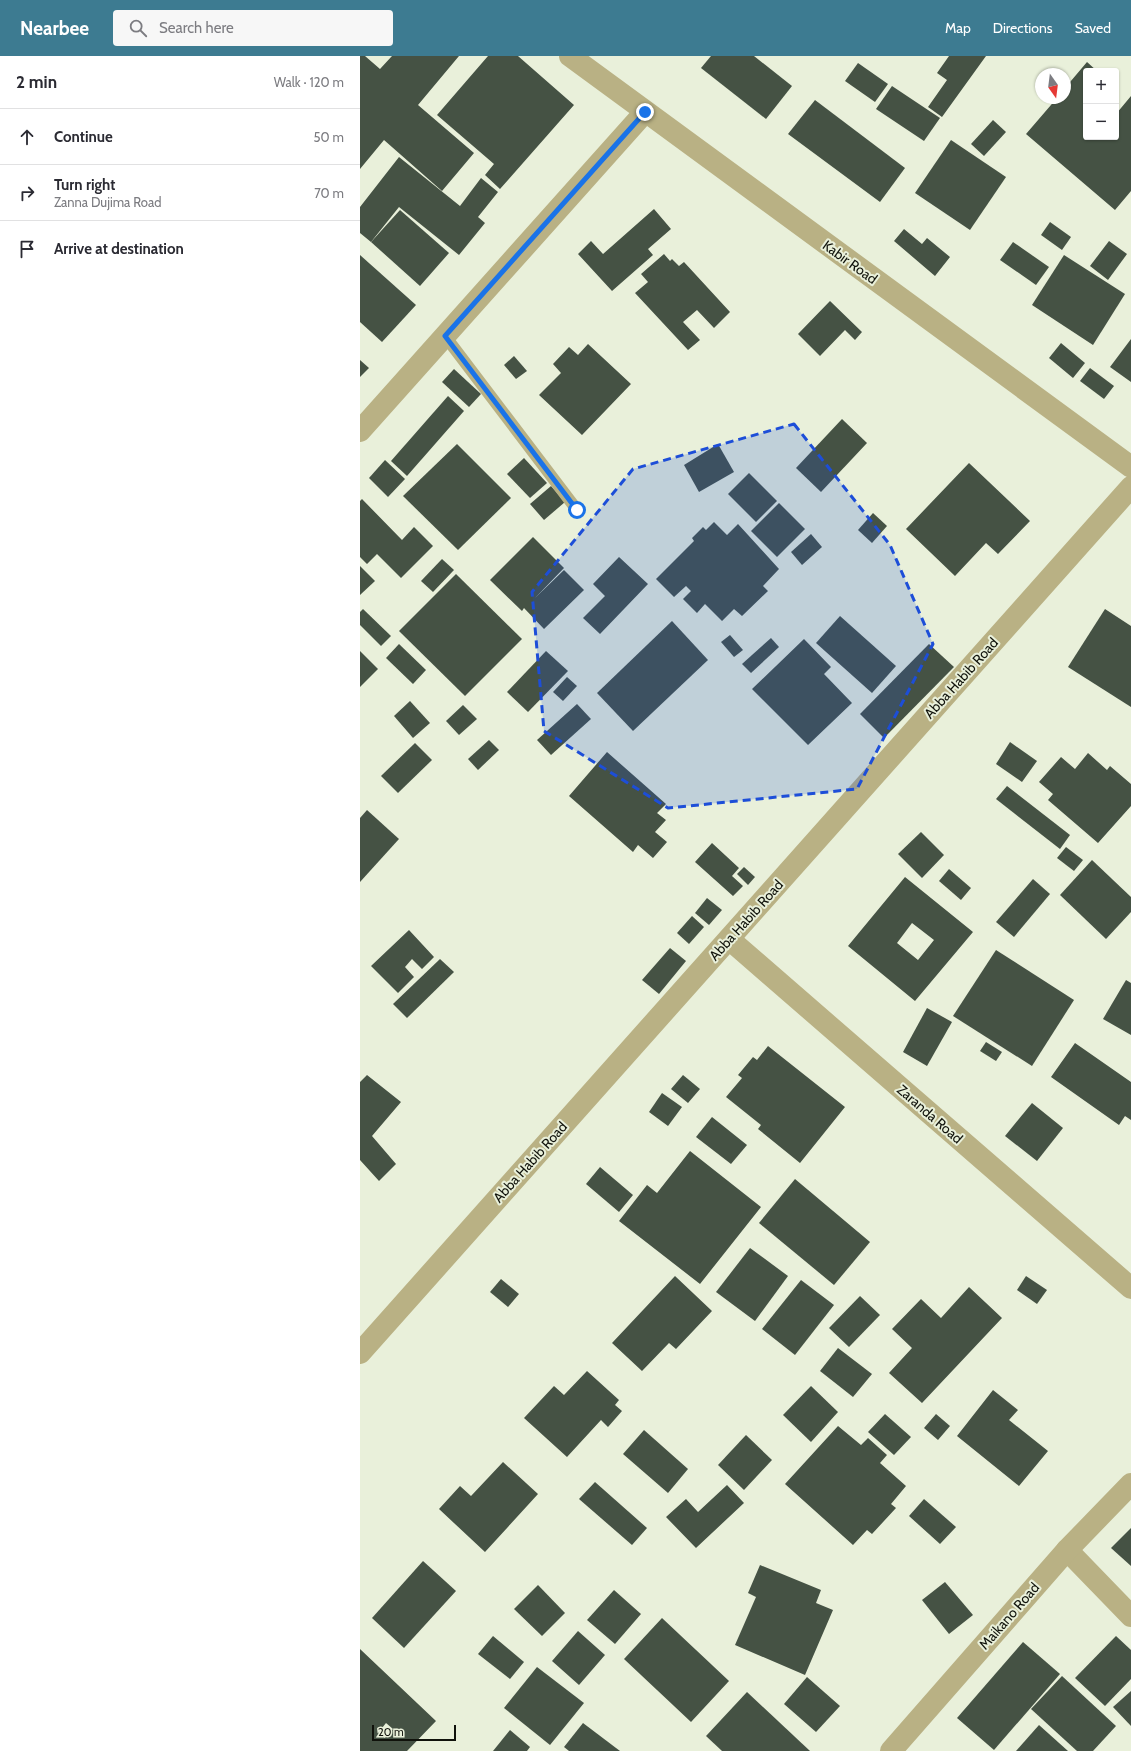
<!DOCTYPE html>
<html lang="en">
<head>
<meta charset="utf-8">
<style>
  body { margin:0; font-family:Cabin,sans-serif; background:#f7f7f7; color:#2b2b33 }
  .controls { position:absolute; right:12px; top:12px; display:grid; overflow:hidden; border-radius:4px; box-shadow:0 1px 3px #0004 }
  .controls button { width:36px; height:36px; display:grid; place-items:center; padding:0; border:0; border-bottom:1px solid #e1e1e2; background:#fff; color:#2b2b33; font:20px sans-serif }
  .compass { position:absolute; left:675px; top:12px; width:36px; height:36px; border-radius:50%; background:#fff; box-shadow:0 1px 3px #0004; rotate:166deg }
  .scale { position:absolute; left:12px; bottom:10px; width:84px; box-sizing:border-box; padding-left:4px; border:2px solid #10120b; border-top:0; font-size:11px; line-height:14px; white-space:nowrap; color:#10120b; -webkit-text-stroke:3px #e9f0da; paint-order:stroke }
  .stop { position:absolute; width:12px; height:12px; margin:-9px; border:3px solid #1a73e8; border-radius:50%; background:#fff }
  .stop.end { background:#1a73e8; border-color:#fff; box-shadow:0 1px 4px #0008 }
  .list { margin:0; padding:0; list-style:none }
  h2 { display:flex; justify-content:space-between; align-items:center; height:52px; margin:0; padding:0 16px; font-size:17px }
  h2 small { font-size:13px; font-weight:400; color:#7c7c81 }
  .list li { display:grid; grid-template-columns:26px 1fr auto; gap:12px; align-items:center; box-sizing:border-box; height:56px; padding:0 16px; border-top:1px solid #e1e1e2 }
  .list b { display:block; font-size:15px; white-space:nowrap }
  .list p { margin:0; font-size:13px; white-space:nowrap; color:#7c7c81 }
  .list em { font-size:13px; font-style:normal; color:#7c7c81 }
  .icon { flex:none; width:22px; height:22px; fill:none; stroke:currentColor; stroke-width:2; stroke-linecap:round; stroke-linejoin:round }
  .map { position:relative; flex:none; width:771px; height:1695px; overflow:hidden }
  header { display:flex; align-items:center; gap:24px; box-sizing:border-box; height:56px; padding:0 20px; background:#3d7b91; color:#fff }
  header strong { font-size:19px }
  nav { display:flex; gap:22px; margin-inline-start:auto; font-size:14px }
  .search { width:280px; height:36px; background:#f7f7f7; display:flex; align-items:center; gap:10px; box-sizing:border-box; padding:0 14px; border-radius:4px; color:#7c7c81; font-size:15px }
  main { display:flex }
  aside { flex:1; background:#fff }
  .map>svg:first-child { display:block }
  .building { fill:#455244; fill-rule:evenodd }
  .lines { fill:none; stroke-linecap:round; stroke-linejoin:round }
  .service { stroke:#b9b184; stroke-width:12 }
  .minor { stroke:#b9b184; stroke-width:22 }
  .route { stroke:#1a73e8; stroke-width:5 }
  .marked { fill:#1d4ed8; fill-opacity:0.2; stroke:#1d4ed8; stroke-width:3; stroke-dasharray:8 5; stroke-linejoin:round }
  .labels { text-anchor:middle; dominant-baseline:central; stroke-width:4; stroke-linejoin:round; paint-order:stroke }
  .street-label { font-size:14px; fill:#10120b; stroke:#e9f0da }
</style>
</head>
<body>
<header>
<strong>Nearbee</strong>
<div class="search"><svg class="icon" aria-label="search" viewBox="0 0 24 24"><circle cx="10" cy="10" r="6"/><path d="M15 15l6 6"/></svg>Search here</div>
<nav><a>Map</a><a>Directions</a><a>Saved</a></nav>
</header>
<main>
<aside>
<h2>2 min<small>Walk · 120 m</small></h2>
<ul class="list">
<li><svg class="icon" aria-label="ahead" viewBox="0 0 24 24"><path d="M12 20V5M6 11l6-6 6 6"/></svg><div><b>Continue</b></div><em>50 m</em></li>
<li><svg class="icon" aria-label="right" viewBox="0 0 24 24"><path d="M7 20v-9h11M14 6l5 5-5 5"/></svg><div><b>Turn right</b><p>Zanna Dujima Road</p></div><em>70 m</em></li>
<li><svg class="icon" aria-label="arrive" viewBox="0 0 24 24"><path d="M6 21V4h12l-3 4 3 4H6"/></svg><div><b>Arrive at destination</b></div></li>
</ul>
</aside>
<div class="map">
<svg width="771" height="1695" viewBox="0 0 771 1695">
  <rect width="100%" height="100%" fill="#e9f0da"/>
  <g class="building">
    <path d="M0,0h5l15,13 12,-13h67l-41,49 56,48 -32,38 -58,-51 -24,29z"/>
    <path d="M128,0h30l56,49 -74,84 -15,-14 9,-11 -57,-49z"/>
    <path d="M351,0h43l38,30 -26,33 -65,-51z"/>
    <path d="M589,0h37l-44,61 -14,-10 19,-27 -10,-7z"/>
    <path d="M727,6l10,9h-11v66h30v-23l15,-18v95l-16,19 -89,-76 31,-36h8v-10z"/>
    <path d="M498,7l30,21 -13,18 -30,-21z"/>
    <path d="M532,30l48,32 -16,23 -48,-32z"/>
    <path d="M455,44l90,68 -25,34 -92,-68z"/>
    <path d="M633,64l13,12 -22,24 -13,-12z"/>
    <path d="M591,84l55,37 -36,53 -55,-37z"/>
    <path d="M39,101l61,49 21,-28 17,14 -20,25 7,6 -26,32 -60,-48 -28,35 -11,-9v-26z"/>
    <path d="M294,153l17,20 -23,20 5,6 -41,36 -34,-37 13,-13 12,13z"/>
    <path d="M40,154l49,43 -29,33 -49,-44z"/>
    <path d="M690,166l21,15 -9,13 -21,-15z"/>
    <path d="M544,173l18,15 5,-6 23,19 -15,19 -41,-35z"/>
    <path d="M749,185l18,13 -19,26 -18,-14z"/>
    <path d="M653,186l36,25 -13,18 -36,-25z"/>
    <path d="M304,198l6,7 2,-2 7,7 5,-4 46,50 -16,16 -17,-18 -14,12 17,18 -12,10 -53,-57 13,-11 -7,-8z"/>
    <path d="M0,199l56,50 -34,37 -22,-20z"/>
    <path d="M704,199l61,39 -32,51 -61,-40z"/>
    <path d="M470,245l32,31 -7,8 -10,-10 -25,26 -22,-22z"/>
    <path d="M771,283v43l-21,-15z"/>
    <path d="M701,287l24,20 -12,15 -24,-20z"/>
    <path d="M228,288l43,40 -49,51 -43,-40 22,-22 -8,-9 16,-17 9,8z"/>
    <path d="M154,300l13,15 -11,8 -12,-14z"/>
    <path d="M0,304l9,8 -9,9z"/>
    <path d="M730,312l24,18 -10,13 -24,-18z"/>
    <path d="M94,313l27,25 -12,13 -27,-25z"/>
    <path d="M88,340l16,15 -57,65 -16,-15z"/>
    <path d="M482,363l25,24 -46,49 -25,-24z"/>
    <path d="M97,388l54,54 -53,52 -55,-54z"/>
    <path d="M358,388l16,28 -35,20 -15,-27z"/>
    <path d="M164,402l23,25 -17,15 -23,-24z"/>
    <path d="M25,404l20,19 -17,18 -19,-19z"/>
    <path d="M609,407l61,58 -32,33 -12,-11 -31,33 -49,-47z"/>
    <path d="M389,417l28,28 -21,21 -28,-28z"/>
    <path d="M191,430l14,16 -21,18 -14,-16z"/>
    <path d="M2,443l40,41 12,-13 19,19 -32,32 -24,-24 -10,10 -7,-7v-56z"/>
    <path d="M419,447l26,26 -28,28 -26,-26z"/>
    <path d="M513,457l14,13 -15,17 -14,-13z"/>
    <path d="M354,466l13,13 11,-11 41,45 -16,17 5,5 -26,25 -8,-7 -12,12 -17,-17 -8,9 -14,-14 8,-8 -5,-5 -12,11 -18,-18 38,-38 -2,-3 11,-11 3,3z"/>
    <path d="M451,478l11,13 -20,18 -11,-13z"/>
    <path d="M173,481l31,31 -29,30 29,-28 20,20 -40,39 -20,-21 -2,3 -32,-31z"/>
    <path d="M259,501l29,27 -48,50 -17,-16 22,-22 -12,-12z"/>
    <path d="M82,503l12,11 -21,22 -12,-11z"/>
    <path d="M0,510l15,15 -15,14z"/>
    <path d="M96,518l66,65 -57,57 -66,-65z"/>
    <path d="M3,553l28,27 -10,10 -21,-21v-13z"/>
    <path d="M745,553l26,17v81l-63,-40z"/>
    <path d="M480,560l56,50 -24,27 -56,-50z"/>
    <path d="M312,565l36,39 -75,71 -36,-38z"/>
    <path d="M370,579l13,15 -9,7 -13,-15z"/>
    <path d="M411,582l8,9 -28,26 -9,-9z"/>
    <path d="M444,583l27,28 -7,7 28,29 -44,42 -56,-56z"/>
    <path d="M39,588l27,26 -13,14 -27,-26z"/>
    <path d="M569,588l25,23 -70,71 -24,-24z"/>
    <path d="M0,595l18,18 -18,18z"/>
    <path d="M186,595l22,20 -40,41 -21,-20z"/>
    <path d="M207,621l10,9 -14,15 -10,-9z"/>
    <path d="M50,645l20,22 -17,15 -19,-22z"/>
    <path d="M217,648l14,15 -40,36 -14,-15z"/>
    <path d="M103,649l14,14 -18,16 -13,-14z"/>
    <path d="M129,684l10,10 -21,20 -10,-11z"/>
    <path d="M650,686l27,19 -15,21 -26,-18z"/>
    <path d="M55,687l17,17 -34,33 -17,-17z"/>
    <path d="M247,696l59,52 -9,9 9,7 -11,12 12,10 -14,16 -15,-13 -5,7 -64,-56z"/>
    <path d="M728,697l19,17 3,-4 21,18v22l-33,37 -50,-43 5,-6 -14,-12 22,-25 14,12z"/>
    <path d="M647,730l63,49 -10,14 -64,-50z"/>
    <path d="M7,754l32,29 -39,43v-64z"/>
    <path d="M561,776l23,23 -22,23 -24,-24z"/>
    <path d="M352,787l27,25 -7,8 11,10 -10,10 -38,-34z"/>
    <path d="M706,791l17,13 -9,11 -17,-13z"/>
    <path d="M732,804l39,37v15l-25,27 -46,-44z"/>
    <path d="M384,811l11,10 -7,8 -11,-11z"/>
    <path d="M589,813l22,19 -10,12 -22,-19z"/>
    <path d="M545,821l68,55 -58,69 -67,-55zM552,867l22,17 -16,20 -21,-17z"/>
    <path d="M673,823l17,15 -36,43 -18,-15z"/>
    <path d="M347,842l15,12 -13,15 -14,-12z"/>
    <path d="M332,860l12,11 -15,17 -12,-11z"/>
    <path d="M49,874l25,27 -12,12 -10,-10 -7,8 9,10 -16,16 -27,-27z"/>
    <path d="M310,892l16,13 -27,33 -17,-14z"/>
    <path d="M636,894l78,50 -42,66 -79,-50z"/>
    <path d="M80,903l14,13 -47,46 -14,-14z"/>
    <path d="M766,924l5,3v52l-28,-16z"/>
    <path d="M567,952l25,14 -25,44 -24,-14z"/>
    <path d="M626,986l16,10 -6,9 -16,-10z"/>
    <path d="M715,987l56,39v38l-6,-4 -6,9 -68,-48z"/>
    <path d="M408,990l77,61 -45,56 -42,-34 3,-4 -35,-28 16,-19 -4,-3 15,-18 4,3z"/>
    <path d="M7,1019l34,27 -29,34 24,28 -17,17 -19,-21v-78z"/>
    <path d="M323,1019l17,14 -12,14 -17,-14z"/>
    <path d="M302,1037l20,14 -14,19 -19,-14z"/>
    <path d="M672,1047l31,25 -26,33 -32,-25z"/>
    <path d="M352,1061l35,28 -16,19 -35,-27z"/>
    <path d="M330,1095l71,56 -61,77 -81,-63 28,-36 10,8z"/>
    <path d="M240,1111l33,28 -14,17 -33,-28z"/>
    <path d="M435,1123l75,63 -36,43 -75,-62z"/>
    <path d="M390,1192l38,28 -33,45 -39,-29z"/>
    <path d="M315,1220l37,35 -36,38 -7,-6 -27,28 -30,-28z"/>
    <path d="M666,1220l21,14 -10,14 -20,-14z"/>
    <path d="M141,1223l18,15 -11,13 -18,-15z"/>
    <path d="M441,1224l33,25 -39,50 -33,-26z"/>
    <path d="M609,1231l33,31 -80,85 -33,-30 23,-25 -20,-19 29,-30 20,19z"/>
    <path d="M500,1240l20,19 -31,32 -20,-19z"/>
    <path d="M478,1292l34,26 -19,23 -33,-26z"/>
    <path d="M227,1315l32,29 -4,5 7,6 -14,16 -7,-7 -34,37 -43,-39 30,-32 10,9z"/>
    <path d="M451,1330l27,26 -27,30 -28,-27z"/>
    <path d="M633,1334l25,20 -9,10 39,31 -29,35 -62,-50z"/>
    <path d="M525,1358l26,23 -17,18 -26,-23z"/>
    <path d="M576,1358l14,12 -12,14 -14,-12z"/>
    <path d="M478,1370l23,19 7,-7 19,17 -7,8 26,23 -15,18 5,4 -24,26 -5,-4 -14,15 -68,-61z"/>
    <path d="M284,1374l44,39 -20,24 -45,-39z"/>
    <path d="M386,1379l26,25 -28,30 -26,-25z"/>
    <path d="M143,1406l35,32 -53,58 -46,-43 21,-23 11,10z"/>
    <path d="M235,1426l52,46 -15,17 -53,-46z"/>
    <path d="M367,1429l17,18 -48,45 -30,-31 20,-18 12,13z"/>
    <path d="M564,1443l32,28 -16,17 -31,-28z"/>
    <path d="M771,1472v38l-20,-18z"/>
    <path d="M63,1505l33,30 -52,57 -32,-30z"/>
    <path d="M400,1509l61,25 -5,13 17,7 -28,65 -70,-30 21,-48 -8,-4z"/>
    <path d="M585,1526l28,33 -24,19 -27,-34z"/>
    <path d="M178,1529l27,28 -23,23 -28,-27z"/>
    <path d="M254,1534l27,24 -26,30 -28,-24z"/>
    <path d="M302,1562l67,63 -38,41 -67,-63z"/>
    <path d="M218,1575l27,24 -26,30 -27,-24z"/>
    <path d="M133,1580l31,26 -14,17 -32,-25z"/>
    <path d="M756,1580l15,14v29l-26,27 -30,-28z"/>
    <path d="M663,1586l37,32 -66,76 -37,-32z"/>
    <path d="M0,1593l76,72 -29,30h-47zM26,1667l7,6 -8,9 -7,-5z"/>
    <path d="M177,1611l47,36 -34,42 -46,-37z"/>
    <path d="M702,1620l54,50 -23,25h-16l-46,-42z"/>
    <path d="M447,1621l33,29 -24,26 -32,-28z"/>
    <path d="M771,1635v35l-18,-19z"/>
    <path d="M387,1636l63,59h-88l-16,-15z"/>
    <path d="M223,1667l37,28h-51l-5,-4z"/>
    <path d="M679,1669l29,26h-52z"/>
    <path d="M150,1674l20,17 -3,4h-34z"/>
  </g>
  <g class="lines">
    <path class="service" d="M85,280l132,174"/>
    <g class="minor">
      <path d="M210,0l561,411"/>
      <path d="M0,375l285,-319"/>
      <path d="M369,883l402,349"/>
      <path d="M0,1297l771,-866"/>
      <path d="M707,1494l64,66"/>
      <path d="M531,1695l176,-201 64,-66"/>
    </g>
  </g>
  <g class="lines">
    <path class="route" d="M217,454l-132,-174 200,-224"/>
  </g>
  <path class="marked" d="M434,368l96,121 43,99 -76,145 -189,19 -124,-77 -12,-139 101,-123z"/>
  <g class="labels">
    <g class="street-label">
      <text transform="translate(490 206) rotate(36)">Kabir Road</text>
      <text transform="translate(601 622) rotate(-48)">Abba Habib Road</text>
      <text transform="translate(386 864) rotate(-48)">Abba Habib Road</text>
      <text transform="translate(570 1058) rotate(41)">Zaranda Road</text>
      <text transform="translate(170 1106) rotate(-48)">Abba Habib Road</text>
      <text transform="translate(649 1560) rotate(-49)">Maikano Road</text>
    </g>
  </g>
</svg>
<div class="controls">
<button>+</button>
<button>−</button>
</div>
<svg class="compass" viewBox="-18 -18 36 36"><path d="M0-13l5 13h-10z" fill="#e53935"/><path d="M0 13l5-13h-10z" fill="#7c7c81"/></svg>
<div class="scale">20 m</div>
<div class="stop" style="left:217px;top:454px"></div>
<div class="stop end" style="left:285px;top:56px"></div>
</div>
</main>
</body>
</html>
